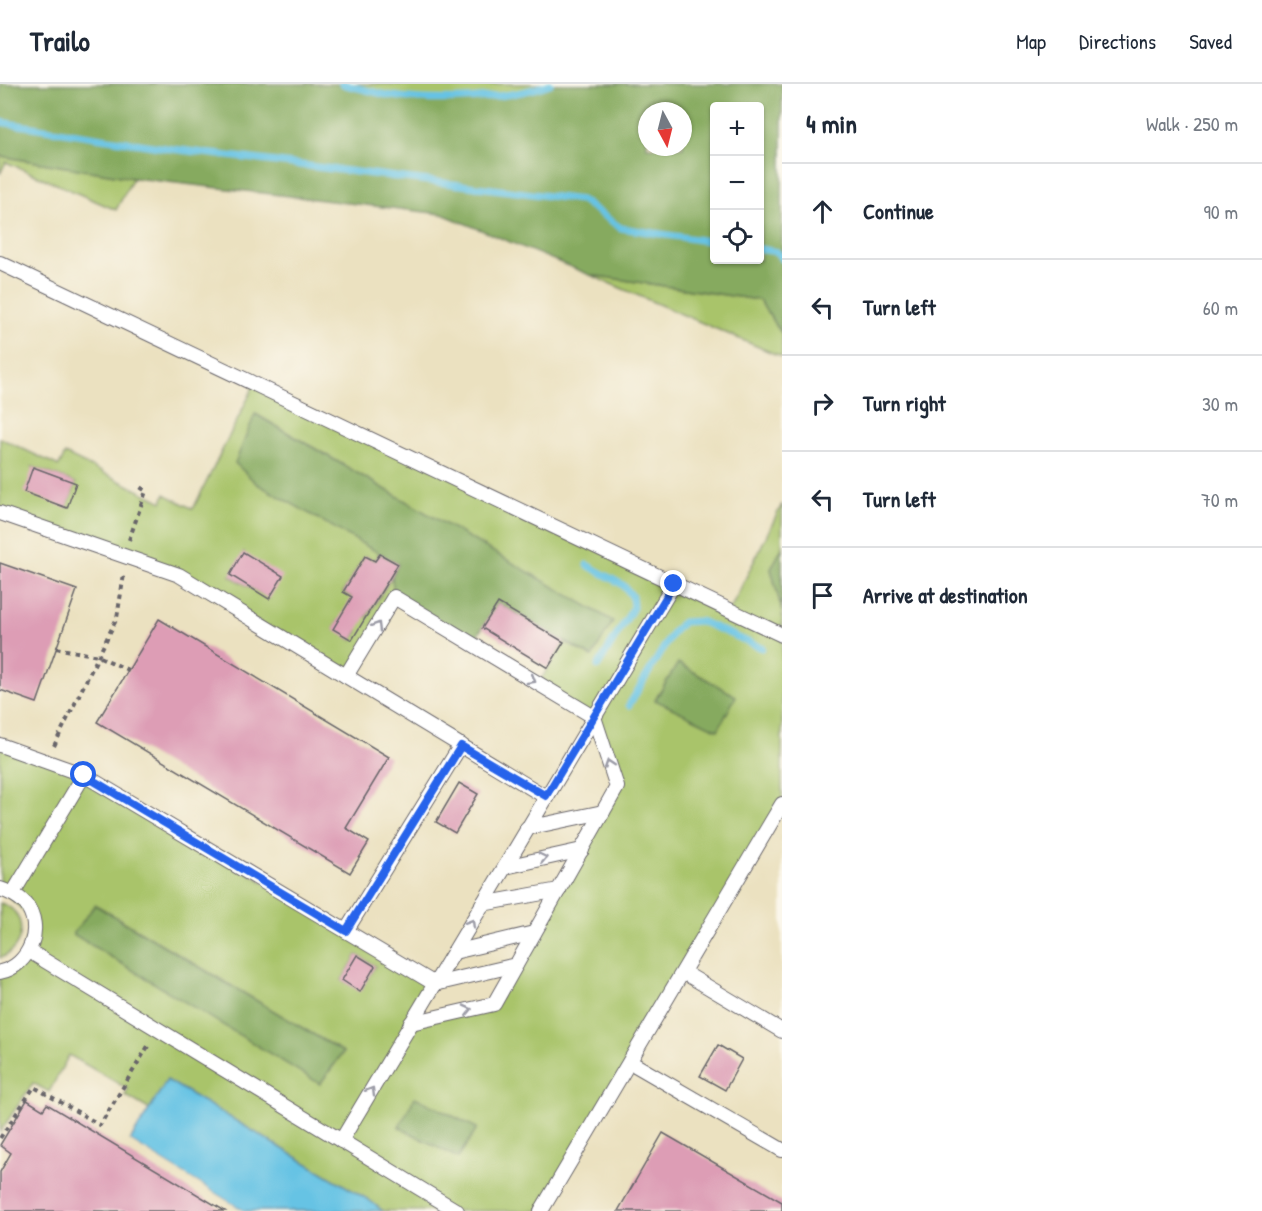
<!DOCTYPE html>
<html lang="en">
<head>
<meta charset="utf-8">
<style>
  body { margin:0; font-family:"Patrick Hand",sans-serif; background:#f6f6f7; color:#1f2937 }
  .controls { position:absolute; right:18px; top:18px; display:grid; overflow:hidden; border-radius:6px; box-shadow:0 2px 4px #0004 }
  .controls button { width:54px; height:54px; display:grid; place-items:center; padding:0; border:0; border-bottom:2px solid #e0e1e3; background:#fff; color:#1f2937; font:30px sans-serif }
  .compass { position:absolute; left:638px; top:18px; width:54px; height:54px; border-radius:50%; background:#fff; box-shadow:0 2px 4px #0004; rotate:173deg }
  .stop { position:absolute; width:18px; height:18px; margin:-14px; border:4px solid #2563eb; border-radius:50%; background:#fff }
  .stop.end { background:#2563eb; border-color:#fff; box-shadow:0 2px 6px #0008 }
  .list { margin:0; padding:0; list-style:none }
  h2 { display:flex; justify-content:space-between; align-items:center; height:78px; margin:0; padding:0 24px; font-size:26px }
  h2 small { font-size:20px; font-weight:400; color:#747a83 }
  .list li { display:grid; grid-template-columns:39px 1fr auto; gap:18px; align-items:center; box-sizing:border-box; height:96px; padding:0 24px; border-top:2px solid #e0e1e3 }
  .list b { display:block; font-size:22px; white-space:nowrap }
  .list em { font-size:20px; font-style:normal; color:#747a83 }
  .icon { flex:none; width:33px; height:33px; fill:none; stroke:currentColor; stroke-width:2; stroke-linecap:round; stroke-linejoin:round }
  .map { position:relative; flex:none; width:782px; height:1127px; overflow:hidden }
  header { display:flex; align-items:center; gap:36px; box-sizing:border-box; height:84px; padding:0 30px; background:#fff; border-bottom:2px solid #e0e1e3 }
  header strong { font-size:28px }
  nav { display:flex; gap:33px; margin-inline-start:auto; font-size:21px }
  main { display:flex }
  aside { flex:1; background:#fff }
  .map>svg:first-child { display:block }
  .green { fill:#a9c46b; stroke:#667353; stroke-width:1.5; fill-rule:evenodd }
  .forest { fill:#86aa5f; stroke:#54664d; stroke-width:1.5; fill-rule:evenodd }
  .water { fill:#66c3e4; stroke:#447290; stroke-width:1.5 }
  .pier { fill:#ebe1c0 }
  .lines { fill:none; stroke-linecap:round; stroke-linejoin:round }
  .stream { stroke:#66c3e4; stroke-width:7 }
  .building { fill:#dd9db5 }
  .service-casing { stroke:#68656a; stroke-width:16 }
  .path { stroke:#68656a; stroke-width:4; stroke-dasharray:4.5 4.5; stroke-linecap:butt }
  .service { stroke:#fff; stroke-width:14 }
  .oneway { stroke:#9c9ca7 }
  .route { stroke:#2563eb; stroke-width:8 }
</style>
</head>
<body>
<header>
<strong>Trailo</strong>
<nav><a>Map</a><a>Directions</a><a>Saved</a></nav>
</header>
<main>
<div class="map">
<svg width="782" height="1127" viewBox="0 0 782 1127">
  <rect width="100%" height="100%" fill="#fbf7ec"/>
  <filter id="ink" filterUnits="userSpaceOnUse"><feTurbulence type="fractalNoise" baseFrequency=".0167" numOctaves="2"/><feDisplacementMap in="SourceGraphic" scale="12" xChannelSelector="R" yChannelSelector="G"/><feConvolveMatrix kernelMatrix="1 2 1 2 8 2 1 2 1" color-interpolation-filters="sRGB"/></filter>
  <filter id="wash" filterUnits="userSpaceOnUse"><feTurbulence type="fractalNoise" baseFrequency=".008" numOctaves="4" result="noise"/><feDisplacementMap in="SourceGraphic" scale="24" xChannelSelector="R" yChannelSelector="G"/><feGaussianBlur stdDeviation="1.35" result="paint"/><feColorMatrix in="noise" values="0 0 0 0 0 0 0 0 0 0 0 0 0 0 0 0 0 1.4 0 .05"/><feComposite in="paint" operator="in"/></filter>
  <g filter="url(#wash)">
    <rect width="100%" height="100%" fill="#ebe1c0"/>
    <g class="green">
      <path d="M340,0h210c-67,24 -142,17 -210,0z"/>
      <path d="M0,72l133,22 -17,32 -110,-48 -6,12z"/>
      <path d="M590,191l169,25 23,34v23z"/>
      <path d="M253,299l477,227 52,-106v44l-11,21 11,42v193l-241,407h-158l-14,-11 -202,-120 -17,30 -25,-15 3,-6 -59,-34 -20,37 -16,-9 -33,49v-160l18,-8 15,-45 -33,-30v-144l84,30 351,209 -23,38 82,-18 123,-217 -23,-70 -56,-33 26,-42 28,15 20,-36 -356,-207 -20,49 21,21 123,69 -5,8 -10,-5 -22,36 10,6 -5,8 19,11 25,-41 2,21 -48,79 -167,-101 -179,-62v-75l59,28 6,-12 97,48 3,-8 28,15 58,-117zM33,383l43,16 -9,24zM244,468l25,46 -39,-22zM339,535l19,12 -6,9 -18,-11zM96,821l247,147v1l-23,31zM357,871l18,11 -15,25 -18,-11z"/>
      <path d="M0,819c29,8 26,46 0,55z"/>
    </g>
    <g class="forest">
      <path d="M0,0h340c18,4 36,10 54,12 51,6 108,5 156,-12h232v250l-23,-34 -169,-25 -148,-61 -309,-36 -133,-22zM714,22h46v154h-46zM647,27h36v36h-36z"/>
      <path d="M255,330l358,207 -21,36 -94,-54 -26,41 -78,-47 -2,-21 6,-12 -141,-80 -22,-21z"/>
      <path d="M782,464v63l-11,-42z"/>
      <path d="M678,579l58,33 -18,34 -63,-30z"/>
      <path d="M95,821l248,147 -23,32 -247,-150z"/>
      <path d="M415,1013l62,31 -19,30 -59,-31z"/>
    </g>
    <path class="water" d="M167,996l202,120 14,11h-139l-114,-70z"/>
    <path class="pier" d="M130,1057l114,70h-5l-111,-68z"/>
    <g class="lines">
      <g class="stream">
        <path d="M342,0c17,4 34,9 50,12 46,7 115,4 158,-12"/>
        <path d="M0,38l172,27 409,51 40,28 93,14"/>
        <path d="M760,165l17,3 5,7"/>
        <path d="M587,481l36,20 9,11 1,12 -35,58"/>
        <path d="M629,621l44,-73 10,-10 17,-1 62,27"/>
      </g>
    </g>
    <g id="blocks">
      <g class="building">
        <path d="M33,383l43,16 -9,25 -43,-16z"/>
        <path d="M243,468l40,24 -14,23 -39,-24z"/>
        <path d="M380,470l18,10 -46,76 -19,-11 19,-32 -9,-5 22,-36 10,5z"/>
        <path d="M0,479l77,27 -40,113 -37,-13z"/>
        <path d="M498,519l66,39 -16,26 -66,-40z"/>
        <path d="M159,535l230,138 -43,71 23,14 -19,31 -253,-151z"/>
        <path d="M459,699l19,11 -23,39 -19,-11z"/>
        <path d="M357,871l18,11 -15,26 -18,-12z"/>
        <path d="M718,961l24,14 -17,31 -25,-14z"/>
        <path d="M27,1016l16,10 4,-6 178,107h-225v-39l11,-19 -11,-8z"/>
        <path d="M663,1049l119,69v9h-164z"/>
      </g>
    </g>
  </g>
  <g filter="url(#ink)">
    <use href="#blocks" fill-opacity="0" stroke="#68656a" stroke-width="1.5"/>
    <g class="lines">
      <defs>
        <g id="service">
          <path d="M0,179l782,372"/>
          <path d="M0,429l179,62 367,222"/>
          <path d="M346,592l48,-79 200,120 23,70 -123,217 -83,19"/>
          <path d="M0,661l84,30 351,209 81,-19"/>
          <path d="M527,744l76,-16"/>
          <path d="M505,783l77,-17"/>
          <path d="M0,805c10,3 18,7 25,14 20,24 5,63 -25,69"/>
          <path d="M13,809l71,-118"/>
          <path d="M482,820l77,-14"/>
          <path d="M346,847l115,-186"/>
          <path d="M29,867l428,260"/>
          <path d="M454,868l80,-19"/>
          <path d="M683,888l99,59"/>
          <path d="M630,978l152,88"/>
          <path d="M341,1057l333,-557"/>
          <path d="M541,1127l241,-407"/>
        </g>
      </defs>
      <use href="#service" class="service-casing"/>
      <g class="path">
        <path d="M129,456l17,-49 -9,-6"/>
        <path d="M56,564l42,8 30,14"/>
        <path d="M54,662l63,-128 7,-44"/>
        <path d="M0,1054l34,-51 66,38 50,-82"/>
      </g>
      <use href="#service" class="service"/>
    </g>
    <defs><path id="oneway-chevron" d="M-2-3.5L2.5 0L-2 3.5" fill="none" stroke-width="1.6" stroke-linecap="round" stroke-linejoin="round" transform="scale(1.5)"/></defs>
    <g class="oneway">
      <use href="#oneway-chevron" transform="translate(377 542) rotate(-59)"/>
      <use href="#oneway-chevron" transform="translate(532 596) rotate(31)"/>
      <use href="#oneway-chevron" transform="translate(609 680) rotate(-108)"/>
      <use href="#oneway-chevron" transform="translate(543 774) rotate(-12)"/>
      <use href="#oneway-chevron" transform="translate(471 839) rotate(-59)"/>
      <use href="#oneway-chevron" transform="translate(468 926) rotate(-13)"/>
      <use href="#oneway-chevron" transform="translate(371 1007) rotate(-59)"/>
    </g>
  </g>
  <g class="lines" filter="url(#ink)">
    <path class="route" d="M84,691l262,156 115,-185 85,50 128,-212"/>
  </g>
</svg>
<div class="controls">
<button>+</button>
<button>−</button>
<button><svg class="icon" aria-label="locate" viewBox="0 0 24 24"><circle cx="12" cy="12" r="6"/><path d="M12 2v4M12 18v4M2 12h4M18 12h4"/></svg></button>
</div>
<svg class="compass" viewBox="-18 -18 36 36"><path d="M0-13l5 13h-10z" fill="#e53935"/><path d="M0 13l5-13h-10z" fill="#747a83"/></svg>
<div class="stop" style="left:84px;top:691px"></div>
<div class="stop end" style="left:674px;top:500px"></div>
</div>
<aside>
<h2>4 min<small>Walk · 250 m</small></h2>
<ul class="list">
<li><svg class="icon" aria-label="ahead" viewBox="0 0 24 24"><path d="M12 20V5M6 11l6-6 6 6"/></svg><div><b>Continue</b></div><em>90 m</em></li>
<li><svg class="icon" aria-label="left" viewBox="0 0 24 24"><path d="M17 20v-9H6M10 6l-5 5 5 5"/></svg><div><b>Turn left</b></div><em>60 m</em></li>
<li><svg class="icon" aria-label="right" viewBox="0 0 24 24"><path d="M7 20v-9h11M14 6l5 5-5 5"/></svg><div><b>Turn right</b></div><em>30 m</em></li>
<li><svg class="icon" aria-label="left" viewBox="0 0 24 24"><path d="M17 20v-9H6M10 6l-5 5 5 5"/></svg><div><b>Turn left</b></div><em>70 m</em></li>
<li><svg class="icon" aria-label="arrive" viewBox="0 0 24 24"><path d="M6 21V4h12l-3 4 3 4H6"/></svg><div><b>Arrive at destination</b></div></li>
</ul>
</aside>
</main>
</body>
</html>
